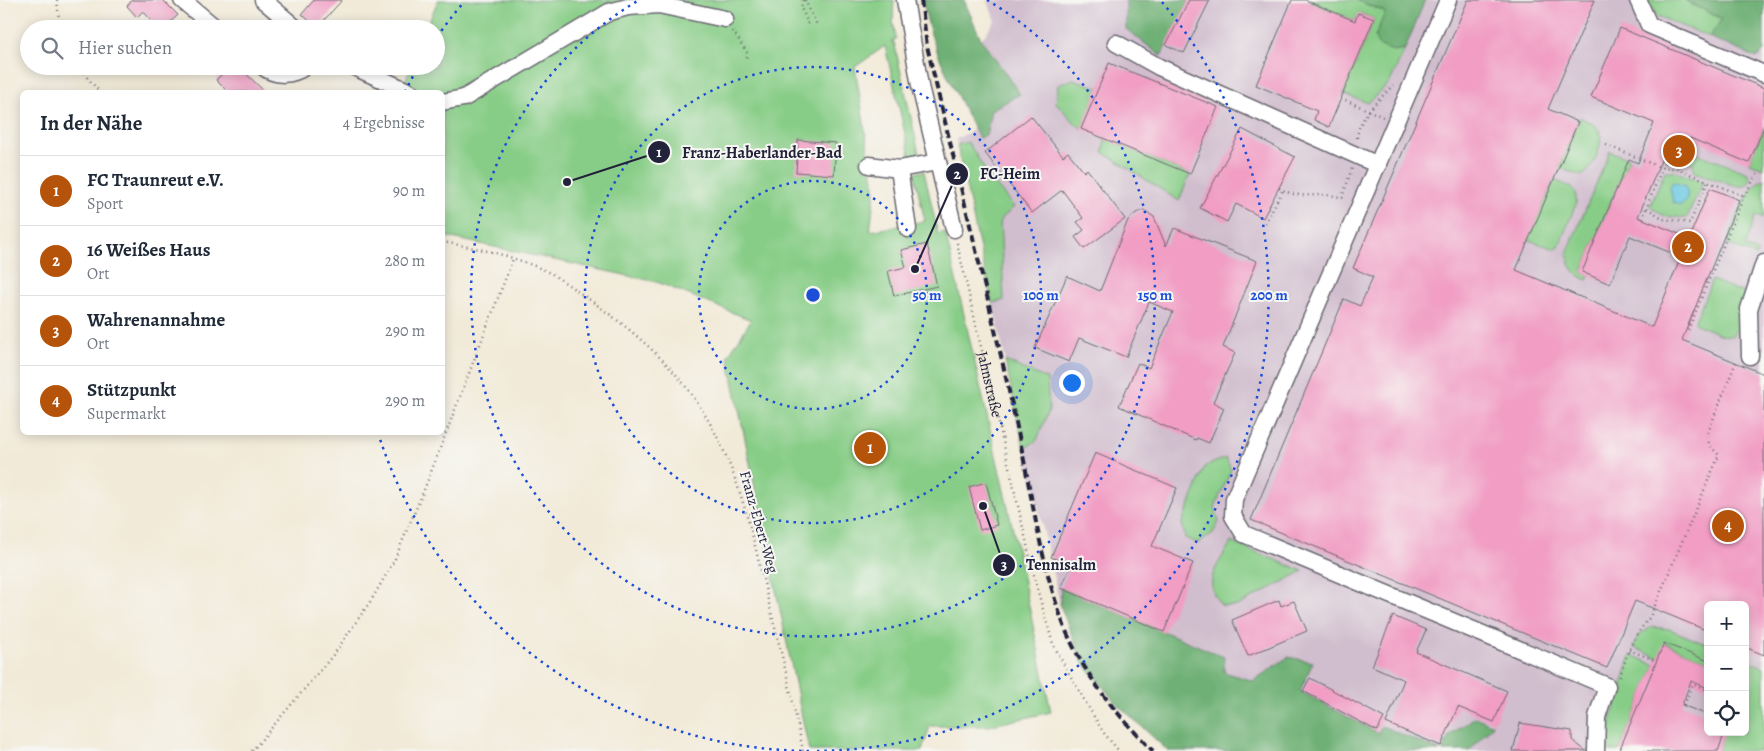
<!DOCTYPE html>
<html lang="de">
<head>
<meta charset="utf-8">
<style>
  body { margin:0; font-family:Alegreya,serif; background:#f6f6f7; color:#1f2937 }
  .controls { position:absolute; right:15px; bottom:15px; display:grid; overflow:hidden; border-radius:8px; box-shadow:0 2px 12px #0003 }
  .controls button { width:45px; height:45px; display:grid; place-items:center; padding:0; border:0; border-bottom:1px solid #e0e1e3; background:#fff; color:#1f2937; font:25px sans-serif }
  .you { position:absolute; left:1071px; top:382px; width:18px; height:18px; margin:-12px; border:4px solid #fff; border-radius:50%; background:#1a73e8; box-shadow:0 0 0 8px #1a73e833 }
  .badge { display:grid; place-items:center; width:32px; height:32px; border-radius:50%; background:#b45309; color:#fff; font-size:16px; font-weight:700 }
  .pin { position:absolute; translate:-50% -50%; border:2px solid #fff; box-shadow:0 1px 5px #0006 }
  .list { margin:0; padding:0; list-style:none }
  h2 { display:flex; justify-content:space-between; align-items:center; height:65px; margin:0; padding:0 20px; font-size:21px }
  h2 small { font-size:16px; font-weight:400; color:#747a83 }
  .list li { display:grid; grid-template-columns:32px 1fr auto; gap:15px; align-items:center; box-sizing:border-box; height:70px; padding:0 20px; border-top:1px solid #e0e1e3 }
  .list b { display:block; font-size:19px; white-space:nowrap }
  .list p { margin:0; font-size:16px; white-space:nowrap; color:#747a83 }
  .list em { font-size:16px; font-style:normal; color:#747a83 }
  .icon { flex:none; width:28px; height:28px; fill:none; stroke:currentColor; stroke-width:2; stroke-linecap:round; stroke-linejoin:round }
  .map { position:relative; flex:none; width:1764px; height:751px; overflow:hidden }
  .search { position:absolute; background:#fff; box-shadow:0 2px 12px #0003; left:20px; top:20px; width:425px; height:55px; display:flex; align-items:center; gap:12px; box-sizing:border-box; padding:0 18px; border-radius:28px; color:#747a83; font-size:19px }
  .panel { position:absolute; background:#fff; box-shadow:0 2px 12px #0003; left:20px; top:90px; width:425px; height:345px; border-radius:8px }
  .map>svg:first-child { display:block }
  .industrial { fill:#d0bdcd; fill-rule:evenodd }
  .green { fill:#88cd87; stroke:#557861 }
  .forest { fill:#6eb074; stroke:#486958 }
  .water { fill:#64c6e2; stroke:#43748e }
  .building { fill:#f19dc4 }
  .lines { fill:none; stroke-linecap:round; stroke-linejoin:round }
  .minor-casing { stroke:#6b6872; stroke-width:19 }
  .path { stroke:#6b6872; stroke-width:2.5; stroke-dasharray:1 4; stroke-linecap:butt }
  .minor { stroke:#fff; stroke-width:16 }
  .rail { stroke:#22223b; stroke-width:4; stroke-dasharray:8 4; stroke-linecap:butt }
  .ring { fill:none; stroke:#1d4ed8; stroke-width:2.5; stroke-dasharray:2.5 5 }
  .labels { text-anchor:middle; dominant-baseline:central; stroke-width:4; stroke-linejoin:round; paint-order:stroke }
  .street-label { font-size:15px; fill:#22223b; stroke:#f6f6f2 }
  .centre { fill:#1d4ed8; stroke:#f6f6f2; stroke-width:2.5 }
  .ring-label { font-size:15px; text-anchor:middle; font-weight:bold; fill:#1d4ed8; stroke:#f6f6f2; stroke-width:4; stroke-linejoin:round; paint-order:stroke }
  .leader { fill:none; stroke:#22223b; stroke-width:2 }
  .callout-dot { fill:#22223b; stroke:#f6f6f2; stroke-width:2 }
  .mark-label { font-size:15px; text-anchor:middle; font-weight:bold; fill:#fff }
  .callout-label { font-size:16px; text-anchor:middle; font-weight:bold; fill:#22223b; stroke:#f6f6f2; stroke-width:4; stroke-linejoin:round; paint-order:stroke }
</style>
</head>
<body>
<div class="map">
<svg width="1764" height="751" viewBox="0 0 1764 751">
  <rect width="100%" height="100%" fill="#f6f6f2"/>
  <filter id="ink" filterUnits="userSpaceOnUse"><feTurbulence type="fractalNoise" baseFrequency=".02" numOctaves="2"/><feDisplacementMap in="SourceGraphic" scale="10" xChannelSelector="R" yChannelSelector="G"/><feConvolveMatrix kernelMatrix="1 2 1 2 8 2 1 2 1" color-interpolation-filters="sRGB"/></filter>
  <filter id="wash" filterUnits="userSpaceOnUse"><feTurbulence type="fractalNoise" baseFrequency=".0096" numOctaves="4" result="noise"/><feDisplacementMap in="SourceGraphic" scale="20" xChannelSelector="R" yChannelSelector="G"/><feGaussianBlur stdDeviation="1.12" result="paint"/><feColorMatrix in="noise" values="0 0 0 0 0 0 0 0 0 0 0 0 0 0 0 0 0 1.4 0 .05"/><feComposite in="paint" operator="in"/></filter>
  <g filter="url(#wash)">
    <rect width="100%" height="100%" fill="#f2ead8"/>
    <path class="industrial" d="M989,0h775v751h-596l-52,-48 -34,-41 -22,-57 -104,-466 19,-10 -33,-66 39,-24 4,-4 10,-15 -7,-17zM1708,605h37v127h-37z"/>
    <g class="green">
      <path d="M438,0h456l-1,21 3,18 -5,3h3l26,116 -9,2 -26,-114 -30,21 20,125 -5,39 55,-10 -11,-48 10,-2 14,63 7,-2 2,8 68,299 36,173 -62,14h-59l-8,25h-113l-81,-395 23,-36 -94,-38 -214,-46 -1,-144h-41l10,-26h25v-37h-10z"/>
      <path d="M1312,0h44l30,12 -11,25 18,14 12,-2 -15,33 -22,21 -25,-9 31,-75 -15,-6 -4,8 -45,-19z"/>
      <path d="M1646,0h38l38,19 -13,18 -52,-21z"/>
      <path d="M1073,79l26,9 -18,41 -25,-26 2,-18z"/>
      <path d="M1580,117c7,4 16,7 19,14 6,12 -6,38 -17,45l-23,-8z"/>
      <path d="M1764,127v41l-15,-5z"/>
      <path d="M1105,139l85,35 -11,27 -76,-49z"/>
      <path d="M968,142l21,35 25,30 -14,13 4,80 -12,3 -35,-158z"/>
      <path d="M1610,151l19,8 -47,113 7,3 -2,5c-13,-6 -19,-14 -19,-29z"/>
      <path d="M1691,151l57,22 3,6 -5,7h-10l-42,-14v-8l-7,-3z"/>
      <path d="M1665,171h9l29,11 -16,36 -23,-2 -14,-10z"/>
      <path d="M1764,179v39l-8,-3 -11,32 13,5 -1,4 -30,-12c9,-20 17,-55 37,-65z"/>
      <path d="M1554,180l17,7 5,6v11l-17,42 -4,3 -27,-9z"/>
      <path d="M1712,280l37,15 -11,33 -6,8 -11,-1 -27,-12z"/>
      <path d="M1005,361l42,18 2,31 -12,30 -13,9z"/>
      <path d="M1226,458l5,12 -16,37 4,15 -6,11 -15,10 -13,-5 -3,-15 23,-57z"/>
      <path d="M1231,542l72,29 -66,35h-15c-22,-24 -4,-40 9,-64z"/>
      <path d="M1651,627l18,2 39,16v16l-43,-18 -7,15 -25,-11 5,-11z"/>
      <path d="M1631,655l24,10 -36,86h-12l2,-25z"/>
      <path d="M1745,660l19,7v71l-5,13h-41l7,-19h20v-47l3,-7 -3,-2z"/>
    </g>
    <g class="forest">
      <path d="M923,0h41l17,39 39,55 -29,16 -5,25 -7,3c-22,-44 -49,-89 -56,-138z"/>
      <path d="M1126,0h63l-28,56 -35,-27z"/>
      <path d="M1356,0h69l-20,49 -12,2 -15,-6 -3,-8 10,-25z"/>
      <path d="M1684,0h80v51l-7,7 -48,-21 13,-18z"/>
      <path d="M1061,588l163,69v15l29,9 35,-24 25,5 -13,29 78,42 4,-7 59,25h-273l-52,-48 -34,-41 -22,-57z"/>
      <path d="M1475,717l18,8 -24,26h-26l6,-15z"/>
    </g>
    <path class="water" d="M1673,182l12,4c4,9 3,14 -5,19l-7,-3 -3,-15z"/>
    <g id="blocks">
      <g class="building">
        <path d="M132,0h31l15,15 -15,14h-4l-16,-18 -6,6 -10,-11z"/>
        <path d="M314,0h28l-25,28 -15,-14z"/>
        <path d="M1189,0h21l-26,53 -18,-8z"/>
        <path d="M1292,0h13l50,21 3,-8 16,6 -45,108 -15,-7 3,-9 -61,-26z"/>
        <path d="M1468,0h127l-47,109 30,13 -62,148 136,57 29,-70 -51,-21 -20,48 -28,-12 47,-113 9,4 16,-40 -63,-26 29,-69 144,60v39l-15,36 -59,-25 -8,20 -17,-7 -27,66 51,21 21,-50 29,12 -57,140 82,34v281l-19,-8v-42h-37v26l-73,-30 -28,67 -356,-148 93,-221 16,7 13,-29 -20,-9z"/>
        <path d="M1109,63l109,44 -28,67 -109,-45z"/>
        <path d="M230,66h8l27,26h-37l-12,-12z"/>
        <path d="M1031,116l32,40 5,-4 16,20 3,-3 38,50 -41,30 -9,-12 9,-7 -7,-8 6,-4 -21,-28 -30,23 -47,-60z"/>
        <path d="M1242,129l53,28 -32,61 -27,-14 -9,18 -27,-14z"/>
        <path d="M798,140l38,3 -2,32 -38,-3z"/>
        <path d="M1144,210l10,7 12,29 8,-18 83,33 -34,86 12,6 -22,49 11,6 -15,35 -12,-5 -1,2 -77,-34 19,-43 11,5 24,-56 -24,-10 -23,55 -47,-19 -10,24 -34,-14 32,-72 33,15 28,-71 8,-7z"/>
        <path d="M927,244l10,42 -43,10 -6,-25 18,-4 -5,-17z"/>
        <path d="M1095,453l82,35 -25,58 41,17 -29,69 -103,-44 10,-22 -20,-9z"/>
        <path d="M986,482l11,43 -17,5 -11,-43z"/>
        <path d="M1279,600l2,6 13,-5 13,30 -59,25 -16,-36z"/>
        <path d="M1393,616l33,14 -10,22 91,39 -13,31 -36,-15 -17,39 -55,-23 18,-43 -32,-14z"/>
        <path d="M1664,643l44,18v27l-17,-7 -9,24 26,10v17h17l-7,19h-99z"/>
        <path d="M1310,678l74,40 -7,13 -74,-40z"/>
        <path d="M1520,723l52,8v9l14,11h-73z"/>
      </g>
    </g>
  </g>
  <g filter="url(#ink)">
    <use href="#blocks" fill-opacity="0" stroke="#6b6872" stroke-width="1"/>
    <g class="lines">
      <defs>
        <g id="minor">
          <path d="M182,0l35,29"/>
          <path d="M263,0l34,29"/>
          <path d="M905,0l15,86 34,143"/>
          <path d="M1448,0l-214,499 -1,17 11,18 363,152 -10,31 -1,34"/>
          <path d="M1638,0l11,25 115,49"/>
          <path d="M1116,43l43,24 219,98"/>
          <path d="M262,66c13,11 30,10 44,0"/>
          <path d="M352,66l58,26"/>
          <path d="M442,102l22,-4 145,-86 19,-5 31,-2 66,14"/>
          <path d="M869,165l30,4 39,-7"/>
          <path d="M899,169l9,60"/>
          <path d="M1750,356l-1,-47 15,-46"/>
        </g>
      </defs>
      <use href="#minor" class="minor-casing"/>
      <g class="path">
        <path d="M57,0l3,29"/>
        <path d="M803,0l-2,8 7,15 -4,2"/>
        <path d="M805,0l12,25"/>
        <path d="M733,31l15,23 -3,7"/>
        <path d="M77,66l23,26"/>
        <path d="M1341,98l42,19"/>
        <path d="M1357,138c2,-23 22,-37 36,-53"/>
        <path d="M1606,145l56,23h13l69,28"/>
        <path d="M1279,188c24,14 39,2 64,10"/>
        <path d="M1342,198l10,-30"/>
        <path d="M1647,208l17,11 26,4 18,-42"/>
        <path d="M1642,219l32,-81"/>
        <path d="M1265,223l18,-33"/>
        <path d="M442,242c37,6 77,15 110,32 44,29 91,62 126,103 54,64 70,139 89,219 13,51 26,103 36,155"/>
        <path id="s1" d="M957,243l81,349 15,52 15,28 35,60 16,19"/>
        <path d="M1688,330l56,-134 15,-25"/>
        <path d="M1629,650l28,11"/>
        <path d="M1620,677c7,-24 14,-42 30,-60l69,-162 -10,-10 -1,-13 28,-70"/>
        <path d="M1684,705l9,-21 15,6"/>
        <path d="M252,751l82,-97 38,-55 22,-38 30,-71 89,-231"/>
      </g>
      <use href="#minor" class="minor"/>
      <path class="rail" d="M921,0l6,46c30,128 63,257 91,386 15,67 23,137 49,201 20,46 51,83 86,118"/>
    </g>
  </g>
  <g class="ring">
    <circle cx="813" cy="295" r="114"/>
    <circle cx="813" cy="295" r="228"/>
    <path d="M987 0A342 342 0 1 1 639 0"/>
    <path d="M809 751A456 456 0 0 1 379 436M405 92A456 456 0 0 1 418 67M437 37A456 456 0 0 1 464 2M1162 2A456 456 0 0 1 817 751"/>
  </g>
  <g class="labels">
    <g class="street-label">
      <text stroke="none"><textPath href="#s1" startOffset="145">Jahnstraße</textPath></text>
      <text transform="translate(759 522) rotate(74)">Franz-Ebert-Weg</text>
    </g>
  </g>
  <circle cx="813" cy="295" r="8" class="centre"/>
  <g class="ring-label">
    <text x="927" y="300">50 m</text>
    <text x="1041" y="300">100 m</text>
    <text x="1155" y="300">150 m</text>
    <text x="1269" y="300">200 m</text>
  </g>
  <path class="leader" d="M567 182L659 152M915 269L957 174M983 506L1004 565"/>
  <g class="callout-dot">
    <circle cx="567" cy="182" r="5"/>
    <circle cx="915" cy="269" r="5"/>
    <circle cx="983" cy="506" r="5"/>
    <circle cx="659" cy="152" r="12"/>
    <circle cx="957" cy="174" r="12"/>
    <circle cx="1004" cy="565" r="12"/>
  </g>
  <g class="mark-label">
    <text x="659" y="157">1</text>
    <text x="957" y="179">2</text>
    <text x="1004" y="570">3</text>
  </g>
  <g class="callout-label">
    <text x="762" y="158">Franz-Haberlander-Bad</text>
    <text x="1010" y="179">FC-Heim</text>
    <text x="1061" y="570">Tennisalm</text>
  </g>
</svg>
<div class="controls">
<button>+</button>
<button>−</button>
<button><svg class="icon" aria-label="locate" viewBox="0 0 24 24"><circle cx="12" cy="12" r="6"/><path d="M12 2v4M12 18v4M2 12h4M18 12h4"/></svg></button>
</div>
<div class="you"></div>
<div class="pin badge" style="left:870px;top:448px">1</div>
<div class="pin badge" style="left:1688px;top:247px">2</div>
<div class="pin badge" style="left:1679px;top:151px">3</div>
<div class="pin badge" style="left:1728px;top:526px">4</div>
<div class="search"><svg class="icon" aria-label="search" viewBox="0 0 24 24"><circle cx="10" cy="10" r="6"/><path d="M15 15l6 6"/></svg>Hier suchen</div>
<section class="panel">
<h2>In der Nähe<small>4 Ergebnisse</small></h2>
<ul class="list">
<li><span class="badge">1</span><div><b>FC Traunreut e.V.</b><p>Sport</p></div><em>90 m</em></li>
<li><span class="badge">2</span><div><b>16 Weißes Haus</b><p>Ort</p></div><em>280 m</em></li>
<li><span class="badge">3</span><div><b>Wahrenannahme</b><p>Ort</p></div><em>290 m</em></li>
<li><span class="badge">4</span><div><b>Stützpunkt</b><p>Supermarkt</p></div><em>290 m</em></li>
</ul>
</section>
</div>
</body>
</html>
